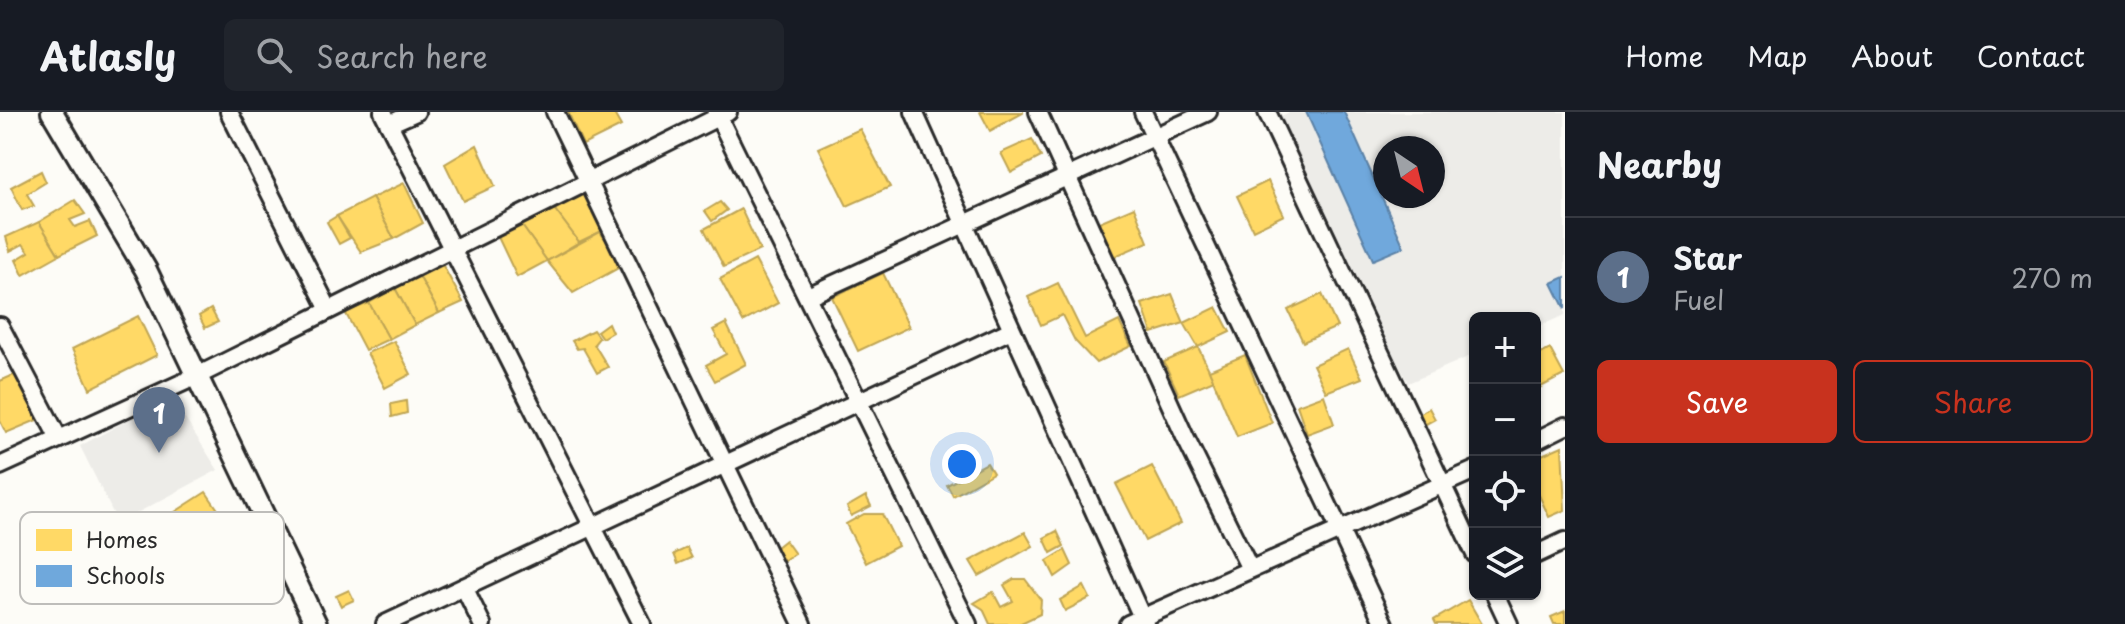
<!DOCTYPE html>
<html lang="en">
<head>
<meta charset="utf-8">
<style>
  body { margin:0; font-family:"Playpen Sans",sans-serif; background:#20242c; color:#f1f3f6 }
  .controls { position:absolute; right:24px; bottom:24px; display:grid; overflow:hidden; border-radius:12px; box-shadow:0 2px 6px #0004 }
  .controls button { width:72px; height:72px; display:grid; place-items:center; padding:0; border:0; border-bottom:2px solid #363941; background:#171b24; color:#f1f3f6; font:40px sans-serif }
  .compass { position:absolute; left:1373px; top:24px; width:72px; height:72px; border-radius:50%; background:#171b24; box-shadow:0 2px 6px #0004; rotate:145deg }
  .you { position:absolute; left:962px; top:352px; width:28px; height:28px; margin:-20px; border:6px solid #fff; border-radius:50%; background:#1a73e8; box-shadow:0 0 0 12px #1a73e833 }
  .badge { display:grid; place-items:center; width:52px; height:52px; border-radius:50%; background:#c8321e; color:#fff; font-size:26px; font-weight:700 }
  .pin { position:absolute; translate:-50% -66px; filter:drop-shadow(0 2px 4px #0008) }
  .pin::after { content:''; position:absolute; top:42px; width:28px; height:24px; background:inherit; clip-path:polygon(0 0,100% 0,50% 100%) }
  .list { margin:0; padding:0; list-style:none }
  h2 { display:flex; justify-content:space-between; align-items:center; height:104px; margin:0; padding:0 32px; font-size:34px }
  h2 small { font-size:26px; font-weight:400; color:#9ea1a6 }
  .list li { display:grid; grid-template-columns:52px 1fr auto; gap:24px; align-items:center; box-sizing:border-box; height:120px; padding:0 32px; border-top:2px solid #363941 }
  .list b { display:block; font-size:30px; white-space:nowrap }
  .list p { margin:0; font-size:26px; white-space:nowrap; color:#9ea1a6 }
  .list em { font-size:26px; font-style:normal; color:#9ea1a6 }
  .actions { display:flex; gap:16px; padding:24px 32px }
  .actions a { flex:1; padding:18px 0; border:2px solid #c8321e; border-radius:12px; text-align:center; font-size:28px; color:#c8321e }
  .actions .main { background:#c8321e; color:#fff }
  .icon { flex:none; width:44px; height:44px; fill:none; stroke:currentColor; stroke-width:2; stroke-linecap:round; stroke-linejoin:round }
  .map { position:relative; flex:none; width:1565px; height:512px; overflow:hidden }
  header { display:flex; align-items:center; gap:48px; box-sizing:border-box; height:112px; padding:0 40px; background:#171b24; border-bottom:2px solid #363941 }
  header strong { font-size:38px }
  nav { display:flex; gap:44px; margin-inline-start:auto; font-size:28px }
  .search { width:560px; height:72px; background:#20242c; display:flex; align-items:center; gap:20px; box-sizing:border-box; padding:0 28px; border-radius:12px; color:#9ea1a6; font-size:30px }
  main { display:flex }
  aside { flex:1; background:#171b24 }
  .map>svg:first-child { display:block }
  .built { fill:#edece8; fill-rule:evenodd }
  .homes { fill:#ffd966; stroke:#bfa554; stroke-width:2 }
  .schools { fill:#6fa8dc; stroke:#5b82a7; stroke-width:2 }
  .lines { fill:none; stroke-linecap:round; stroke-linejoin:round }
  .minor-casing { stroke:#2b2b2b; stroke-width:22 }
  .tertiary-casing { stroke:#2b2b2b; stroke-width:26 }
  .minor { stroke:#fdfcf7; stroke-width:16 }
  .tertiary { stroke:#fdfcf7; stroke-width:20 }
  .key { fill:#fdfcf7; stroke:#bebdba; stroke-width:2 }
  .key-label { font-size:22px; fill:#2b2b2b }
</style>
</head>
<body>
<header>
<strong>Atlasly</strong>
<div class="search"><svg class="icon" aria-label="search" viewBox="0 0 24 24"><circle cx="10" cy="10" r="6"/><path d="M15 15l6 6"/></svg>Search here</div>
<nav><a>Home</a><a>Map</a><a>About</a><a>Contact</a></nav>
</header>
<main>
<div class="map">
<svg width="1565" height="512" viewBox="0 0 1565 512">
  <rect width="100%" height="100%" fill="#fdfcf7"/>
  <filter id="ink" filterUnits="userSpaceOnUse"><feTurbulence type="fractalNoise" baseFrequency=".0125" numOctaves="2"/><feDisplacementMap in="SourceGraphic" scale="16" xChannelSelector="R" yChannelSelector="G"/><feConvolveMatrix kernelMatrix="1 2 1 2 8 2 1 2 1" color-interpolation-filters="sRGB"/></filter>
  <g filter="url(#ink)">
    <g class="built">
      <path d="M1290,0h275v203l-30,13v-10h-60v36l-67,29 -134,-264zM1385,36h48v48h-48z"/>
      <path d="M171,285l47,73 -100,53 -38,-77z"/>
    </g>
    <g class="homes">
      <path d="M568,0h45l8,14 -38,19z"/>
      <path d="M980,0h43v1l-33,18z"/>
      <path d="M860,17l30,58 -43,19 -29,-58z"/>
      <path d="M1032,27l9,18 -30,16 -10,-20z"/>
      <path d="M477,33l18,41 -32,15 -18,-37z"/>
      <path d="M41,59l5,11 -19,12 7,12 -12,4 -11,-23z"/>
      <path d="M1268,69l16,34 -31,15 -16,-34z"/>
      <path d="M404,71l19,40 -29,16 -22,-41z"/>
      <path d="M583,79l27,36 -31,15 -27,-36z"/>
      <path d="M372,86l22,41 -33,13 -24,-36z"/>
      <path d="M75,88l10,14 -15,6 5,7 15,-6 7,15 -38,19 -20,-33z"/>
      <path d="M720,90l7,8 -15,11 -7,-10z"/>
      <path d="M552,94l27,36 -32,19 -27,-38z"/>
      <path d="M1134,95l14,35 -35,15 -14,-35z"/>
      <path d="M741,97l19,41 -36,17 -20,-38z"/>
      <path d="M337,104l13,22 -11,6 -12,-22z"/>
      <path d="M39,110l20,33 -36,20 -7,-15 13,-8 -6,-8 -13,7 -4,-14z"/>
      <path d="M520,111l27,38 -30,16 -19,-40z"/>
      <path d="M600,120l24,33 -51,28 -26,-32z"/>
      <path d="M755,148l23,43 -35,19 -23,-43z"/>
      <path d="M442,152l21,38 -24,11 -20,-37z"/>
      <path d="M883,161l26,54 -51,24 -26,-54z"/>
      <path d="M419,164l20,37 -24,12 -20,-37z"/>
      <path d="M1058,171l27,55 34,-17 12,25 -35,17 -21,-22 -13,-26 -21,10 -13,-28z"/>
      <path d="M395,176l20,37 -26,14 -20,-36z"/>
      <path d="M1172,182l12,29 -32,10 -10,-29z"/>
      <path d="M1322,182l15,33 -34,15 -15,-32z"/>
      <path d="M369,191l20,36 -24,11 -20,-38z"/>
      <path d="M1217,195l13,25 -32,15 -14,-24z"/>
      <path d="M211,197l7,13 -13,6 -6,-12z"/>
      <path d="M138,204l19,39 -67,34 -18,-40z"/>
      <path d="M608,211l4,9 -10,6 -5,-7z"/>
      <path d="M726,211l20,41 -31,17 -9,-16 20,-11 -13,-24z"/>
      <path d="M593,218l6,8 -5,6 14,23 -11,6 -14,-25 -6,1 -5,-8z"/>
      <path d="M394,229l17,33 -26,14 -18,-35z"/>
      <path d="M1198,235l16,33 -35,15 -15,-33z"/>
      <path d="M1348,237l14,29 -36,14 -13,-27z"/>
      <path d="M1550,237l14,26 -29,15v-33z"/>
      <path d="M1245,243l27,68 -35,14 -28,-67z"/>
      <path d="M16,262l21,46 -31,13 -6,-12v-40z"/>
      <path d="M1324,283l10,29 -27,10 -10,-29z"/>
      <path d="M406,289l1,12 -15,4 -1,-13z"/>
      <path d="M1429,296l6,11 -11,6 -5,-11z"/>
      <path d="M1562,334l3,64 -16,7 -11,-24 -3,1v-36z"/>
      <path d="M987,351l6,10 -40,23 -6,-11z"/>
      <path d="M1152,354l29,57 -36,18 -29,-57z"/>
      <path d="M206,380l24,35 -32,20 -23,-35z"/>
      <path d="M866,384l5,10 -20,10 -4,-9z"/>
      <path d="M864,402h18l16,32 -32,17 -20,-39z"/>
      <path d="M1057,419l7,15 -13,7 -7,-15z"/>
      <path d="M1025,420l8,14 -54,30 -9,-15z"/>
      <path d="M785,428l10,14 -11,7 -9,-13z"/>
      <path d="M687,436l5,10 -14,6 -4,-10z"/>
      <path d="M1065,438l7,15 -17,12 -8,-16z"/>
      <path d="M1014,467h11l16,21 -1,14 -21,10h-29l-7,-15 -9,-6 19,-11 8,15 12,-6 -9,-16z"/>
      <path d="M1084,474l6,12 -25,13 -5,-11z"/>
      <path d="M349,478l5,10 -13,6 -5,-10z"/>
      <path d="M1468,488l14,24h-46l-2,-4z"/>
      <path d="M1565,499v13h-11l-3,-7z"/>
    </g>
    <g class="schools">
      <path d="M1306,0h38l60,135 -31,13z"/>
      <path d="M1565,165v32l-13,-26z"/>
    </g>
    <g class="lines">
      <defs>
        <g id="minor">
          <path d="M229,0l100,198"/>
          <path d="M383,0l259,512"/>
          <path d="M555,0l247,512"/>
          <path d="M716,0l252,512"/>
          <path d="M914,0l231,512"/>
          <path d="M1038,0l147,325 65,132"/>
          <path d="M1143,0l241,512"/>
          <path d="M1267,0l208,442"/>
          <path d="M389,12l27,-12"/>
          <path d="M808,184l400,-184"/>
          <path d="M0,214l59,113"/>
          <path d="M1535,329l30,-15"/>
          <path d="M0,354l197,-90 531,-264"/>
          <path d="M1535,443l30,-14"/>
          <path d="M464,475l18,37"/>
          <path d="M1495,482l14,30"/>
          <path d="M385,512l626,-294"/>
          <path d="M1128,512l347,-154"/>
        </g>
        <path id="tertiary" d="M52,0l94,158 170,354"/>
      </defs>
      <use href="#minor" class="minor-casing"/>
      <use href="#tertiary" class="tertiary-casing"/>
      <use href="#minor" class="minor"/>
      <use href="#tertiary" class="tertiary"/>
    </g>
  </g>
  <rect x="20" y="400" width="264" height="92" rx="12" class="key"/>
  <rect x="36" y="417" width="36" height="22" fill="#ffd966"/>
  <rect x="36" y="453" width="36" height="22" fill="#6fa8dc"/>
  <g class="key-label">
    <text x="86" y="436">Homes</text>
    <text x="86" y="472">Schools</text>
  </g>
</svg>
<div class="controls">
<button>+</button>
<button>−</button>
<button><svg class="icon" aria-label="locate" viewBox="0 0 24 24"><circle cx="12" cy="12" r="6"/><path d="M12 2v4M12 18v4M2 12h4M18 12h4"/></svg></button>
<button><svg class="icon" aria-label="layers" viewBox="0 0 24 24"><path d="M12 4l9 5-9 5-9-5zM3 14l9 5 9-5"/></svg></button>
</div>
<svg class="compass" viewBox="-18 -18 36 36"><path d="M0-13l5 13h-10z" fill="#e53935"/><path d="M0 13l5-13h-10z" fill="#9ea1a6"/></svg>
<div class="you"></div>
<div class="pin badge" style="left:159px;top:341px;background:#5c6f8a">1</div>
</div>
<aside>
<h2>Nearby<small></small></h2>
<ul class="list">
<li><span class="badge" style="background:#5c6f8a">1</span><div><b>Star</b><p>Fuel</p></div><em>270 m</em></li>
</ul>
<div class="actions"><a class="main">Save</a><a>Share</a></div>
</aside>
</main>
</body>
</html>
